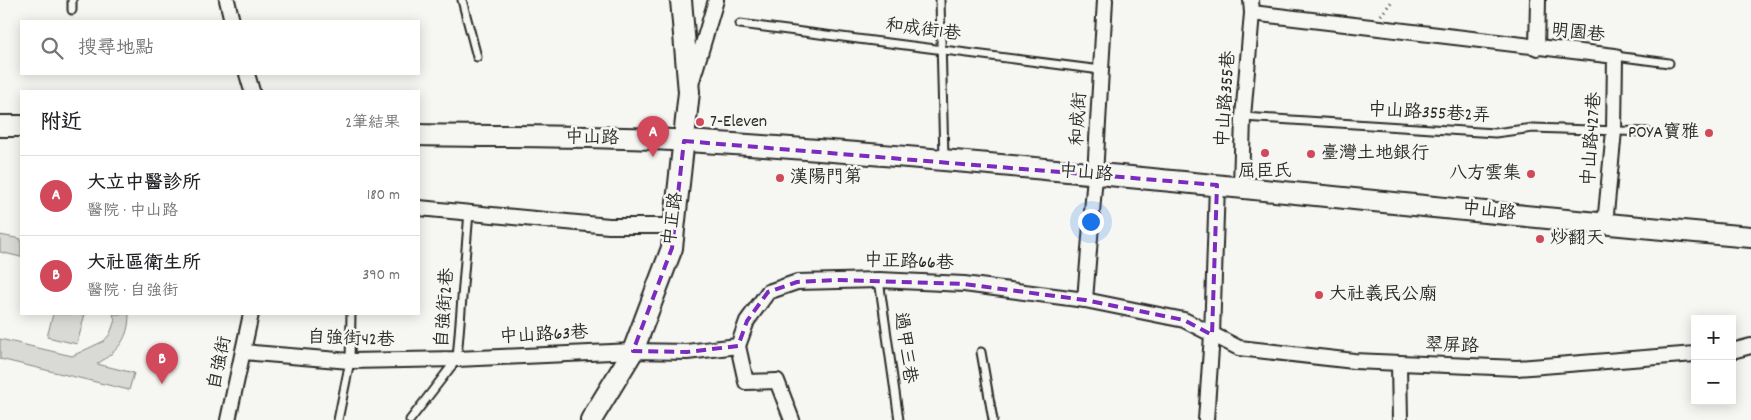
<!DOCTYPE html>
<html lang="zh-TW">
<head>
<meta charset="utf-8">
<style>
  body { margin:0; font-family:Dekko,"LXGW WenKai TC",sans-serif; background:#f6f6f6; color:#202124 }
  .controls { position:absolute; right:15px; bottom:15px; display:grid; overflow:hidden; border-radius:0px; box-shadow:0 2px 12px #0003 }
  .controls button { width:45px; height:45px; display:grid; place-items:center; padding:0; border:0; border-bottom:1px solid #e0e0e0; background:#fff; color:#202124; font:25px sans-serif }
  .you { position:absolute; left:1090px; top:221px; width:18px; height:18px; margin:-12px; border:4px solid #fff; border-radius:50%; background:#1a73e8; box-shadow:0 0 0 8px #1a73e833 }
  .badge { display:grid; place-items:center; width:32px; height:32px; border-radius:50%; background:#d1495b; color:#fff; font-size:16px; font-weight:700 }
  .pin { position:absolute; translate:-50% -41px; filter:drop-shadow(0 1px 2px #0008) }
  .pin::after { content:''; position:absolute; top:26px; width:18px; height:15px; background:inherit; clip-path:polygon(0 0,100% 0,50% 100%) }
  .list { margin:0; padding:0; list-style:none }
  h2 { display:flex; justify-content:space-between; align-items:center; height:65px; margin:0; padding:0 20px; font-size:21px }
  h2 small { font-size:16px; font-weight:400; color:#757577 }
  .list li { display:grid; grid-template-columns:32px 1fr auto; gap:15px; align-items:center; box-sizing:border-box; height:80px; padding:0 20px; border-top:1px solid #e0e0e0 }
  .list b { display:block; font-size:19px; white-space:nowrap }
  .list p { margin:0; font-size:16px; white-space:nowrap; color:#757577 }
  .list em { font-size:16px; font-style:normal; color:#757577 }
  .icon { flex:none; width:28px; height:28px; fill:none; stroke:currentColor; stroke-width:2; stroke-linecap:round; stroke-linejoin:round }
  .map { position:relative; flex:none; width:1751px; height:420px; overflow:hidden }
  .search { position:absolute; background:#fff; box-shadow:0 2px 12px #0003; left:20px; top:20px; width:400px; height:55px; display:flex; align-items:center; gap:12px; box-sizing:border-box; padding:0 18px; border-radius:0px; color:#757577; font-size:19px }
  .panel { position:absolute; background:#fff; box-shadow:0 2px 12px #0003; left:20px; top:90px; width:400px; height:225px; border-radius:0px }
  .map>svg:first-child { display:block }
  .garden { fill:#d9d9d5; stroke:#828280 }
  .lines { fill:none; stroke-linecap:round; stroke-linejoin:round }
  .lane-casing { stroke:#2b2b2b; stroke-width:11 }
  .street-casing { stroke:#2b2b2b; stroke-width:18 }
  .secondary-casing { stroke:#2b2b2b; stroke-width:24 }
  .path { stroke:#2b2b2b; stroke-width:3; stroke-dasharray:1 4; stroke-linecap:butt }
  .lane { stroke:#f6f6f2; stroke-width:7 }
  .street { stroke:#f6f6f2; stroke-width:14 }
  .secondary { stroke:#f6f6f2; stroke-width:20 }
  .marked { fill:none; stroke:#7b2cbf; stroke-width:4; stroke-dasharray:10 6; stroke-linejoin:round }
  .poi-dot { fill:#d1495b; stroke:#f6f6f2; stroke-width:2 }
  .labels { text-anchor:middle; dominant-baseline:central; stroke-width:5; stroke-linejoin:round; paint-order:stroke }
  .street-label { font-size:18px; fill:#2b2b2b; stroke:#f6f6f2 }
  .poi-label { font-size:18px; fill:#2b2b2b; stroke:#f6f6f2; text-anchor:start }
</style>
</head>
<body>
<div class="map">
<svg width="1751" height="420" viewBox="0 0 1751 420">
  <rect width="100%" height="100%" fill="#f6f6f2"/>
  <filter id="ink" filterUnits="userSpaceOnUse"><feTurbulence type="fractalNoise" baseFrequency=".02" numOctaves="2"/><feDisplacementMap in="SourceGraphic" scale="10" xChannelSelector="R" yChannelSelector="G"/><feConvolveMatrix kernelMatrix="1 2 1 2 8 2 1 2 1" color-interpolation-filters="sRGB"/></filter>
  <g filter="url(#ink)">
    <g class="garden">
      <path d="M0,235l21,4v18l-21,-5z"/>
      <path d="M53,314h32l-8,30 -30,-7z"/>
      <path d="M113,314h16c0,25 -11,37 -32,50l37,9 -5,17 -129,-31v-20l72,17 32,-15 6,-7 5,-14z"/>
    </g>
    <g class="lines">
      <defs>
        <g id="lane">
          <path d="M462,0l15,57"/>
          <path d="M940,0l4,158"/>
          <path d="M72,10v-10"/>
          <path d="M740,24l361,46"/>
          <path d="M1615,56l54,7"/>
          <path d="M1243,117l252,16 38,-5 114,4"/>
          <path d="M879,280l20,140"/>
          <path d="M981,352l12,68"/>
          <path d="M338,420l12,-59 1,-47"/>
          <path d="M410,420l47,-61 12,-147"/>
        </g>
        <g id="street">
          <path d="M227,0l5,21"/>
          <path d="M1252,13l363,43 -1,75 -9,93"/>
          <path d="M1537,48l1,-48"/>
          <path d="M247,74l5,17"/>
          <path d="M691,84l25,-84"/>
          <path d="M1241,187l2,-70 9,-104 -1,-13"/>
          <path d="M419,208l190,18h65"/>
          <path d="M1085,300l10,-125 10,-175"/>
          <path d="M738,346l8,36 31,-1 15,39"/>
          <path d="M1732,351l19,-5"/>
          <path d="M243,352l107,9 107,-2 176,-8 54,1 51,-6 9,-25 21,-29 29,-10 82,-2 85,4 121,16 99,20 55,28 115,13 163,7 178,-14"/>
          <path d="M1399,364l1,56"/>
          <path d="M228,420l23,-106"/>
          <path d="M1206,420l6,-85 5,-150"/>
        </g>
        <g id="secondary">
          <path d="M0,126h21"/>
          <path d="M419,135c89,2 179,0 268,6 356,22 709,65 1064,96"/>
          <path d="M591,420l42,-69 39,-103 17,-156 -8,-92"/>
        </g>
      </defs>
      <use href="#lane" class="lane-casing"/>
      <use href="#street" class="street-casing"/>
      <use href="#secondary" class="secondary-casing"/>
      <path class="path" d="M1381,15l12,-15"/>
      <use href="#lane" class="lane"/>
      <use href="#street" class="street"/>
      <use href="#secondary" class="secondary"/>
    </g>
  </g>
  <path class="marked" d="M684,141l533,44 -5,150 -28,-15 -99,-20 -121,-16 -128,-4 -39,2 -29,10 -21,29 -9,25 -51,6 -54,-1 39,-103z"/>
  <g class="poi-dot">
    <circle cx="700" cy="122" r="5"/>
    <circle cx="1709" cy="133" r="5"/>
    <circle cx="1265" cy="153" r="5"/>
    <circle cx="1311" cy="154" r="5"/>
    <circle cx="1531" cy="174" r="5"/>
    <circle cx="780" cy="178" r="5"/>
    <circle cx="1540" cy="239" r="5"/>
    <circle cx="1319" cy="295" r="5"/>
  </g>
  <g class="labels">
    <g class="street-label">
      <text transform="translate(923 31) rotate(7)">和成街1巷</text>
      <text transform="translate(1578 34) rotate(6)">明園巷</text>
      <text transform="translate(1227 99) rotate(-86)">中山路355巷</text>
      <text transform="translate(1429 114) rotate(3)">中山路355巷2弄</text>
      <text transform="translate(1080 119) rotate(-87)">和成街</text>
      <text transform="translate(592 139) rotate(1)">中山路</text>
      <text transform="translate(1593 139) rotate(-86)">中山路427巷</text>
      <text transform="translate(1086 174) rotate(5)">中山路</text>
      <text transform="translate(1489 212) rotate(6)">中山路</text>
      <text transform="translate(674 219) rotate(-82)">中正路</text>
      <text transform="translate(909 263) rotate(2)">中正路66巷</text>
      <text transform="translate(446 308) rotate(-86)">自強街2巷</text>
      <text transform="translate(544 336) rotate(-3)">中山路63巷</text>
      <text transform="translate(351 340) rotate(2)">自強街42巷</text>
      <text transform="translate(1452 347) rotate(2)">翠屏路</text>
      <text transform="translate(904 348) rotate(82)">過甲三巷</text>
      <text transform="translate(221 363) rotate(-78)">自強街</text>
    </g>
    <g class="poi-label">
      <text x="710" y="122">7-Eleven</text>
      <text x="1699" y="133" text-anchor="end">POYA寶雅</text>
      <text x="1321" y="154">臺灣土地銀行</text>
      <text x="1265" y="172" text-anchor="middle">屈臣氏</text>
      <text x="1521" y="174" text-anchor="end">八方雲集</text>
      <text x="790" y="178">漢陽門第</text>
      <text x="1550" y="239">炒翻天</text>
      <text x="1329" y="295">大社義民公廟</text>
    </g>
  </g>
</svg>
<div class="controls">
<button>+</button>
<button>−</button>
</div>
<div class="you"></div>
<div class="pin badge" style="left:653px;top:157px">A</div>
<div class="pin badge" style="left:162px;top:384px">B</div>
<div class="search"><svg class="icon" aria-label="search" viewBox="0 0 24 24"><circle cx="10" cy="10" r="6"/><path d="M15 15l6 6"/></svg>搜尋地點</div>
<section class="panel">
<h2>附近<small>2筆結果</small></h2>
<ul class="list">
<li><span class="badge">A</span><div><b>大立中醫診所</b><p>醫院 · 中山路</p></div><em>180 m</em></li>
<li><span class="badge">B</span><div><b>大社區衛生所</b><p>醫院 · 自強街</p></div><em>390 m</em></li>
</ul>
</section>
</div>
</body>
</html>
